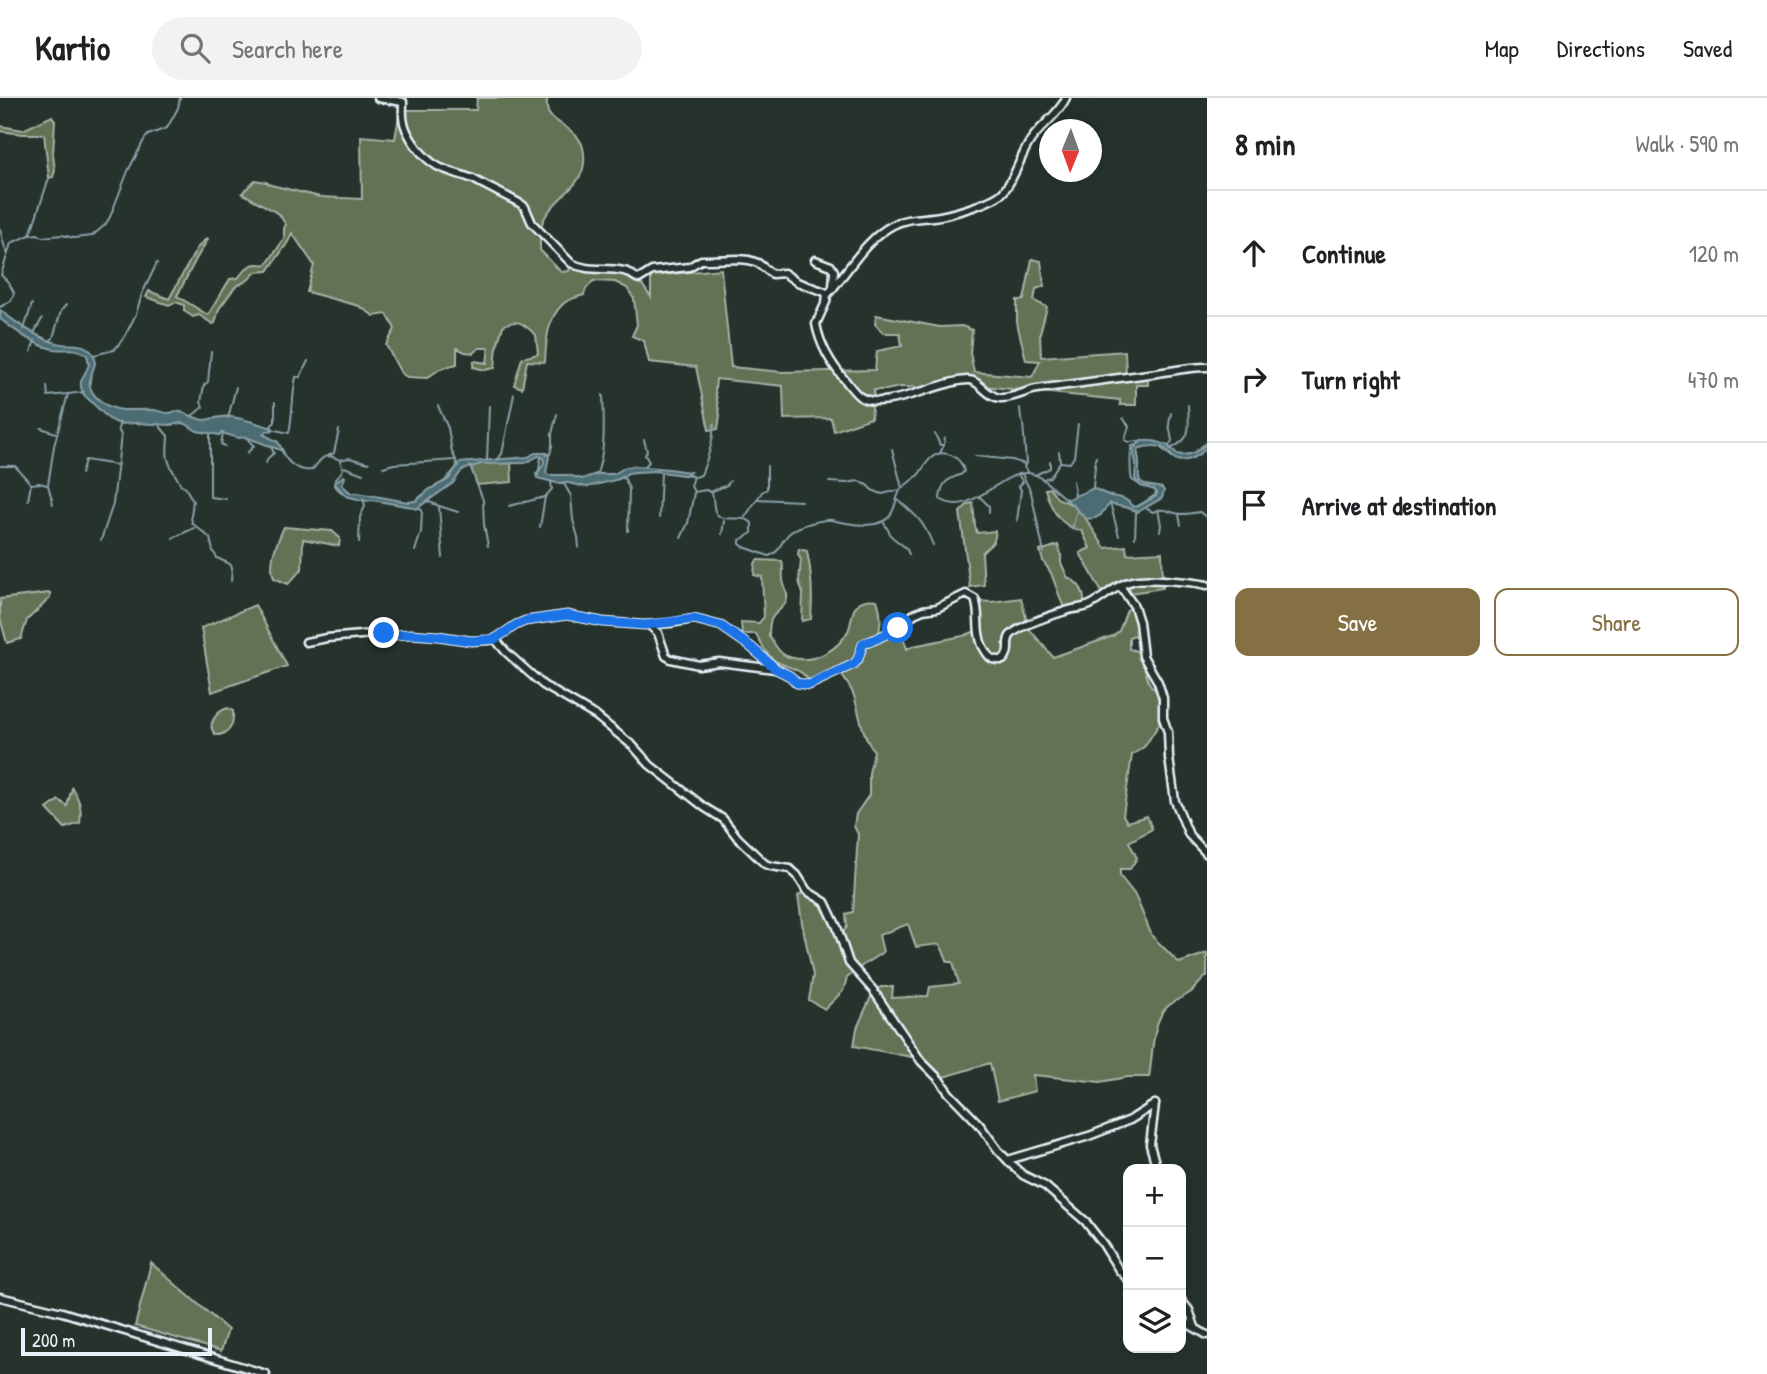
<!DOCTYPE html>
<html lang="en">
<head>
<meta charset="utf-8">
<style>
  body { margin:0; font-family:"Patrick Hand",sans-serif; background:#f2f2f2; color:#202124 }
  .controls { position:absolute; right:21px; bottom:21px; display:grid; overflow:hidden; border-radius:14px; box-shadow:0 4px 18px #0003 }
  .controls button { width:63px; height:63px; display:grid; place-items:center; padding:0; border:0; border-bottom:2px solid #e0e0e0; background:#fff; color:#202124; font:35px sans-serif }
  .compass { position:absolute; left:1039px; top:21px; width:63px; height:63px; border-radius:50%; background:#fff; box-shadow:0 4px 18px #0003; rotate:181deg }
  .scale { position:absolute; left:21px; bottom:18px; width:191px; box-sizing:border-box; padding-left:7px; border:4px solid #e8f1f8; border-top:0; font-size:19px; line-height:24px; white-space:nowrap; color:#e8f1f8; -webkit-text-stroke:5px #26332d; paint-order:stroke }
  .stop { position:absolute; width:21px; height:21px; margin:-16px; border:5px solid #1a73e8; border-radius:50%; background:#fff }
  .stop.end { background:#1a73e8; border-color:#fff; box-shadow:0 2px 7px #0008 }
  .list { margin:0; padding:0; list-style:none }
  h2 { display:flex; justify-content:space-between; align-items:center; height:91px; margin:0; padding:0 28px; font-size:30px }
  h2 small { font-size:23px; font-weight:400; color:#757577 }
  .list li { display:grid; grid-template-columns:46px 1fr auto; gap:21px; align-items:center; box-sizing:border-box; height:126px; padding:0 28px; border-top:2px solid #e0e0e0 }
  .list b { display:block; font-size:26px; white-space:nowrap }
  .list em { font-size:23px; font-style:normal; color:#757577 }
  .actions { display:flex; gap:14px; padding:21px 28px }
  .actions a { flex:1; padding:16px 0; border:2px solid #847042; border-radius:14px; text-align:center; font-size:24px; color:#847042 }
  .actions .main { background:#847042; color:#fff }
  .icon { flex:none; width:38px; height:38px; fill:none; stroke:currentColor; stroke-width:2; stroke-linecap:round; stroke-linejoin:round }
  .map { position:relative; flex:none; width:1207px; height:1276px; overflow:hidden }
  header { display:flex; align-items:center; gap:42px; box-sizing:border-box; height:98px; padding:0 35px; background:#fff; border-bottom:2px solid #e0e0e0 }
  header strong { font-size:33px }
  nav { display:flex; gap:38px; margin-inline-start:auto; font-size:24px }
  .search { width:490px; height:63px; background:#f2f2f2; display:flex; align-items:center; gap:18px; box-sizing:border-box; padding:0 24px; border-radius:38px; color:#757577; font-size:26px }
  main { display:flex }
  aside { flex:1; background:#fff }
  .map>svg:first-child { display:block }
  .green { fill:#637254; stroke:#a6b2a6; stroke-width:2 }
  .water { fill:#4c6c73; stroke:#8aa1a8; stroke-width:2 }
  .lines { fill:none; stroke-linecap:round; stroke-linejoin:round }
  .stream { stroke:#8aa1a8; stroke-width:2 }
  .minor-casing { stroke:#e8f1f8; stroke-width:11 }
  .minor { stroke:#26332d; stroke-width:6 }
  .route { stroke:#1a73e8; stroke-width:9 }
</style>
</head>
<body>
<header>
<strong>Kartio</strong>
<div class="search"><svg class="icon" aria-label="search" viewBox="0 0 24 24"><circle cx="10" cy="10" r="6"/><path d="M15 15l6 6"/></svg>Search here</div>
<nav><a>Map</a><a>Directions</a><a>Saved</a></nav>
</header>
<main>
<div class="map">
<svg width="1207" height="1276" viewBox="0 0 1207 1276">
  <rect width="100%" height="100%" fill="#26332d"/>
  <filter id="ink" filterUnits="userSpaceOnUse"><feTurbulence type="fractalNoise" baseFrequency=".0143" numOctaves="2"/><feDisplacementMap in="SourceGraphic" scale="14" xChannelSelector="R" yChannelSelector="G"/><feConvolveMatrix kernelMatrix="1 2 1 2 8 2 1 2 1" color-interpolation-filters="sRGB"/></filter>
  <g filter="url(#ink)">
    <g class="green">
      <path d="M477,0h70c0,5 -1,11 2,16 2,4 8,7 12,10 16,10 25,18 23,39 -2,23 -26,33 -37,51 -8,11 -7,24 -7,36l21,22 8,-1 2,-8 64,12 16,22v-21l70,-7 10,98 52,5 92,-2 2,-19 25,-5 -2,-13h-17l-8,-9 1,-9 64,12 22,-1 10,4 -2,23 4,19 58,5 8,-16 -14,-1 -9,-37v-23h7l8,-41 9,2 3,25 -8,3 -2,12 13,6 -7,26 1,24 84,-6 1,22 28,-2 1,7 -7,2v5h-12v20h-16v-5l-138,-14 -5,-5 -46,7 -31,-1 -14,3h-12l-3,28 -37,13 -3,-13 -47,1 -1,-33 -67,-7 -1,12 5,24 -2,14 -9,1 -13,-63 -47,-5 -5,-21 -12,-5 5,-11 -3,-26 -7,-11 -12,-6 -22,-1 -7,8 -2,6c-6,2 -16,4 -21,9 -16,15 -17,37 -18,58l-18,-1 -5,27 -8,-3 8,-27 16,-4 -2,-19c-12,-10 -17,-18 -33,-9l-6,20 -2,22 -10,2 -12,-3 1,-6 13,2 2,-15h-10l-6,5 -8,-1 -8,-4v16l-17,5 -13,9 -20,-1 -6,-4 -15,-28 9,-16 -8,-15 -13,2 -15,-10 -52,-14 7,-27 -22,-32 -4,9 -20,29 -12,1 -8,8 -13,7 -16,22 -4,14 -2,1 -14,-9 -6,2 -9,-6v-6l-8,-3 -7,3 -23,-8 3,-6 20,8 28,-51 10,-10 1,1 -13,22 -18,35 31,19 22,-36 8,-1c5,-6 10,-14 19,-14 4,0 7,1 10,0l17,-25v-11l2,-3 -7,-11 -37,-21 13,-13 11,2 5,3 49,12 42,2 -1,-63 34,3 5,-29h76z"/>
      <path d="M52,18l3,5 -2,33 2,17 -2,6 -4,1 -5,-44h-21l-23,-3v-5l23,4z"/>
      <path d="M511,365l1,19 -35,3 -6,-18 9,-3z"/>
      <path d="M1050,390l7,10 16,7 13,14 19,29 21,-2 1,8 35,-2 1,36 -33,5 -1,-11 -25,14 -24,-43 10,-5 -8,-17c-22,-4 -31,-22 -37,-42z"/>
      <path d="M973,405l2,23 2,7 18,-2c2,12 -7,15 -13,22l2,32 -14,2 -10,-75 8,-8z"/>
      <path d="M284,429l48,4 8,7 -1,8 -36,-7 -1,30 -14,15 -14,-6c-6,-17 3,-35 10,-51z"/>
      <path d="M1058,447l3,9v9l7,15c13,5 17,15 16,28l-19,5 -14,-38 -8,-12 -3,-10z"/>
      <path d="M799,451l8,2c5,23 6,44 4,68l-9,2 1,-27 -4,-13 2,-21 -3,-6z"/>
      <path d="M757,462l25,1c2,7 0,11 1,18 0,8 7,14 3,23 -3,7 -12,10 -15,18 -2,4 -2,12 -2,17 5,5 8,13 14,17 2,2 6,3 10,4 22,5 45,-8 55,-27 4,-8 3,-20 9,-26 5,-6 13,-6 20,-5 5,13 4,24 1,38l22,-11 7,22 6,-3 50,-10 13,-5 -3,-26 6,-4 12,1 30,-4 6,24 3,8 23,27 60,-21 6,-5 8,-21 7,-4 7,27 -12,4v12c20,3 13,17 19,31 2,7 10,12 15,18v20l-18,28 -13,9 -9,60 4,7 20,-6 5,13 -23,13 8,16 -7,11h-10v7l15,19 17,41 27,27 28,-10v23c-6,4 -10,11 -16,16 -8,6 -15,7 -24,15 -16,16 -14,49 -18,70h-21l-28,5 -67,-7 2,16 -37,10 -8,-38 -50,15 -5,-8 -13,-11 -68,-13 3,-18 17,-38 7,-3h12l-1,11 36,-2 2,-9 29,-3 -6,-22h-5l-8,-18 -24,3 -8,-23 -29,11 4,17 -20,13 -16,13 -4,13 -18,18 -16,-9 4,-25 -11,-52 -4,-27 10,-7 10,6 22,40 7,-8 -1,-13 7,-2 5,-78 -4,-8 2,-12 13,-19v-22l5,-22c-12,-15 -14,-37 -20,-55 -3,-9 -10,-17 -15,-25l-28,12c-12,-16 -18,-13 -34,-21 -10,-6 -16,-18 -21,-28h-14l-1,-12 18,1 5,-6 -2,-40 -8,-2 1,-11z"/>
      <path d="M50,495v5l-23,22 -6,19 -14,4 -7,-25v-19z"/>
      <path d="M255,507l32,61 -75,26 -11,-64z"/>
      <path d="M228,610l5,3c1,13 -3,24 -17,24 -11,-10 1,-24 12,-27z"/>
      <path d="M72,690c8,12 10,21 8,35l-15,5 -18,-19 12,-9 8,6z"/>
      <path d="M151,1165l77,67 -7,21 -86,-25z"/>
    </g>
    <g class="water">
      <path d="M0,212c16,13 41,30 61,34 9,2 17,-2 26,4 24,17 -16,31 15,54 17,13 33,6 52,8 5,1 10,3 16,3 3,-1 7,-2 10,-1 9,1 16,8 25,8 9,-1 17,-5 27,-3 13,2 27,7 41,11v3h-6l-4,3 15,8 5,9 -37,-14 -7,1 -17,-5 -3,2 -22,-4 -11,-7 -5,-1 -10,2 -34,-2 -18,1 -10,-5 -25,-24c-8,-16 1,-17 5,-31l-2,-9c-17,-11 -21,-2 -38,-7 -18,-5 -34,-18 -49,-29z"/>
      <path d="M1141,343c14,-1 27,2 36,13 11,3 22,-3 30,-11v5c-8,7 -21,17 -32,11 -5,-3 -4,-6 -8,-9 -8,-6 -21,-4 -29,-1 -1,5 1,8 1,14 1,6 -2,11 1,18l6,4 16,3 2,3 -2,7 -24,14 -10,-4 -18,-4 -7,7 -2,4 -6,3 -9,1 -13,-14 -7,-5c10,-5 18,-7 27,-12 6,3 12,6 18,8 10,2 15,1 21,10l4,1 20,-11 1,-3 -2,-3 -14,-4 -6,-7 1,-16 -3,-14z"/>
      <path d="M535,355h12l2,3 -3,17 3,2h19l14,4 14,-5h18l12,-7 9,-1 34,3 21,3 -3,2 3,2 -36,-5 -18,1 -8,1 -9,6 -32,8 -19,-4h-11l-20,-5 -1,-4c5,-6 10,-9 7,-17l-5,-1 -13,7 -45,1 -18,6 -9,13 -37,26 -4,-2 -40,-7 -7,1 -19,-5 -11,-12 1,-3 8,-5 1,1 -3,8 9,8h7l50,9 7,-1 15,-12 19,-10 10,-16 69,-6z"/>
    </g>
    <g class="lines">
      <g class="stream">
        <path d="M0,131l5,19 3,6"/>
        <path d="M30,137l19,-57"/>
        <path d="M0,209l11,-6 3,-8 -5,-10 -8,-8 10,-32 19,-8 8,-1 4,3 20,-2 12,3 18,-2 13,-11 5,-8 18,-46 16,-31 4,-5 19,-7 11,-20 2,-10"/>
        <path d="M24,231l8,-25"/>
        <path d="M34,235l8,-14"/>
        <path d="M50,243l3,-3 8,-27 5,-6"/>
        <path d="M31,254l4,-12"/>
        <path d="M94,257l20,-5 10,-12 12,-24 6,-20 15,-31"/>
        <path d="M47,289l1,9 20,-2"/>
        <path d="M438,308l10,22 4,24 4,8 1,5"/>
        <path d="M1020,310l1,11 2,4 3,40 -2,4 4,6"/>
        <path d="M192,318l11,-9 -2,-5 3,-17 4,-3 3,-30"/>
        <path d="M228,320l8,-31"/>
        <path d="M1123,320l6,8 -4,14 4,2 12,-1 -2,2"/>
        <path d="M159,327l9,11c0,7 -2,16 0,23 2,9 9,18 13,26l4,2 8,14 -2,15 1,7 18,15 3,13 4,7 13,6 2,4 -1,13"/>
        <path d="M270,329l5,-5v-20"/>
        <path d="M41,330l15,5"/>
        <path d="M271,331l18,4c4,-19 3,-38 7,-56h4l8,-16"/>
        <path d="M223,335l-2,11 4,2"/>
        <path d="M210,336v63l16,2"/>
        <path d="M935,336l5,11h4"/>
        <path d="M245,338l9,10 -7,7"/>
        <path d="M644,342l3,11 -2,4 4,7 -5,5"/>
        <path d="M1135,347l-3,1c-2,6 -2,27 0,34l8,5"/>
        <path d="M1169,348l3,-5 -3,-17 2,-11"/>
        <path d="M1161,350l11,9"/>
        <path d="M892,351l10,39"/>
        <path d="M1170,351c23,-10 19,-22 18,-44"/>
        <path d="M1197,352l10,-8"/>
        <path d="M282,353c5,12 16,21 30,19 10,-11 11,-19 28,-10l3,10 -8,10 -1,5 9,9"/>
        <path d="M1059,354l1,9"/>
        <path d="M940,355l4,-8 1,-7"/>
        <path d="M546,357l4,-1 2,-8v-12l5,-20"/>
        <path d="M328,358l6,-3 5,-23"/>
        <path d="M975,358l37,4 13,4"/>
        <path d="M340,362l9,-2 20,5"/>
        <path d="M497,362l5,-6 12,-60"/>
        <path d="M487,363l2,-55"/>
        <path d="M266,365l2,-5 6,-5 -3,-6"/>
        <path d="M0,368h15l16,18 8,-1 8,2"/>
        <path d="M470,368l13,34 1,25 4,21"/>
        <path d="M344,369l19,7"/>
        <path d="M383,369l11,-3 62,-4"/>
        <path d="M81,376l4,-14 32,5"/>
        <path d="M686,376l6,2 1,4 -2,6 3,6 12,-2 6,3c2,6 1,13 3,18 5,14 27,2 37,12v10l-12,7v4l4,3 25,9c11,-4 10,-11 17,-19 7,-10 27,-15 39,-17 6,-1 10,1 16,2 13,2 35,7 47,-4 8,-7 7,-20 13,-29 5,-5 12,-9 17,-14 5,-5 8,-13 13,-17 13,-11 30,-1 33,13l-2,3c-14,5 -21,8 -22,25 30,20 58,-26 87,-26 16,0 27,20 41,27"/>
        <path d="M1022,376l9,18 13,61"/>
        <path d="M538,377l3,-18"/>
        <path d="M1035,377l15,-7v-7"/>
        <path d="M596,378c10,-26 8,-53 7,-81"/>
        <path d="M620,379l5,2 4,10 -1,42"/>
        <path d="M692,380l9,-3c7,-18 12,-31 13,-51"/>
        <path d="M1043,381l7,-2 10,-15 10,1 4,-6 4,-33"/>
        <path d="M1073,383l2,14 -1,2"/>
        <path d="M563,384l8,14 2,24 5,17 1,11"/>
        <path d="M829,384l17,1 13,-2 8,4 5,5 10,4 18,-4"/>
        <path d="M443,385l15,-17"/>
        <path d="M1093,389l3,-30"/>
        <path d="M710,394l17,-7 3,-4"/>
        <path d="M979,398l10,10v6"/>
        <path d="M757,401l44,2"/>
        <path d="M28,402l3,-16"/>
        <path d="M417,402l9,-7"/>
        <path d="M898,402c19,16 26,22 35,45"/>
        <path d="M427,403l12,5 4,52"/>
        <path d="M1110,405l9,33"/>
        <path d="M53,406l-5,-19 6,-39 14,-52 16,-2"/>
        <path d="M439,408l19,6"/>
        <path d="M509,408l36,-9 7,-8 -1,-7"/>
        <path d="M1139,408l16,-11 1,-3 -2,-3"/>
        <path d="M1147,411l6,3c11,-6 18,2 29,2 5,0 12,-1 18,-2l7,6"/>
        <path d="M1158,411l3,16 -1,6"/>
        <path d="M1179,417l2,10"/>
        <path d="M745,419l17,-25 5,-3v-23"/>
        <path d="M659,420l2,-45"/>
        <path d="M1017,423l4,-31 -2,-4 4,-4 -4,-6"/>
        <path d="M884,425l8,14 14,11 3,6"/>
        <path d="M540,429l5,-30"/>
        <path d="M1072,431l5,-19"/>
        <path d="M722,436l2,-13"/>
        <path d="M173,440l21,-10"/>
        <path d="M681,440l7,-15 6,-30"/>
        <path d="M1135,440l1,-26"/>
        <path d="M101,442l12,-36 8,-69 -3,-6 2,-7"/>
        <path d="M359,444l1,-25 5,-11 -2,-8"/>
        <path d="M415,453l6,-19 1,-22 -3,-2"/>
      </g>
      <defs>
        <g id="minor">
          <path d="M378,0l25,4c0,7 -1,14 1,21 4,15 19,35 33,43 11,6 24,8 36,13 16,9 32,16 48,25l4,3 7,16 39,40c19,10 34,3 53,8 5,1 10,6 15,8l13,-8 37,-4 12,-7h8l29,-1 11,1 9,3 14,11 12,-1 13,9 28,10 2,3 -1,7 -10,22c4,21 15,40 29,56 4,5 9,12 14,16 24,18 83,-17 110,-16 10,0 18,17 31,18 12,1 25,-7 37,-9 37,-5 74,-10 112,-15 19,-2 38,-7 58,-7"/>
          <path d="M815,162l16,6 3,5 -1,17"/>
          <path d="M827,197c21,-23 38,-56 66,-70 15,-8 31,-6 47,-9 15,-3 55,-14 64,-25 11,-14 16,-33 25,-48 10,-17 28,-26 37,-45"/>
          <path d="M1120,488l14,20 5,16 4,34 15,26 5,16v20l5,14 1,26 6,43 14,34 18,19"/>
          <path d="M649,527l9,8 8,23 5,3 28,6 20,-3 56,7"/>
          <path d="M495,541l11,13 37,33 53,31 37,30 17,19 54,42 19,12 15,19 27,26 6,2 19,3 7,6 10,16 18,11 12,25 12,36 24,27 48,71 18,18 10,14 30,31 19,26 15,16 10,9 22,11 40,35 18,23 16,26 9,9"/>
          <path d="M306,544l21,-4 57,-5 12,2 14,-1 28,2 33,5 18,-1 6,-1 21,-14 9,-4 42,-6 36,7 42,3 25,-2 24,-4 27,7 30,21 25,22 14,7 7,7 12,2 45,-21 4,-5 5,-15 13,-5 22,-11 16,-14 9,-4 14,-2 29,-14 9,5c6,16 0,29 7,46 6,11 8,16 21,15 9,-9 2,-16 7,-24 8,-11 46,-22 59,-26 7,-2 15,-2 21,-5 14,-7 27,-21 42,-24 13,-4 61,1 75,4"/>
          <path d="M1155,1006l-5,41 7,24"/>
          <path d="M1008,1062l81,-24 41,-16 25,-16"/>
          <path d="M0,1199l62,15 204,62"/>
          <path d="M1181,1202l8,10 6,17"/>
          <path d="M1181,1222l26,15"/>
        </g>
      </defs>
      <use href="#minor" class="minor-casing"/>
      <use href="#minor" class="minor"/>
    </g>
  </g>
  <g class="lines" filter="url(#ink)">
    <path class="route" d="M384,535l12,2 14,-1 28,2 33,5 24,-2 21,-14 9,-4 42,-6 36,7 42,3 49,-6 27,7 30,21 25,22 14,7 7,7 12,2 45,-21 4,-5 5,-16 13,-4 22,-11"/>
  </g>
</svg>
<div class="controls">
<button>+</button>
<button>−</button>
<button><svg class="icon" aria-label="layers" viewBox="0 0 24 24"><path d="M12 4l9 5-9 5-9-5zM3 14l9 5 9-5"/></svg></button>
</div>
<svg class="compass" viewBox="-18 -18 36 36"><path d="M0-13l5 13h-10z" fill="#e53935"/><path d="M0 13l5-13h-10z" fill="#757577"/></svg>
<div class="scale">200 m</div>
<div class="stop" style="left:898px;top:530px"></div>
<div class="stop end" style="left:384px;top:535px"></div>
</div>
<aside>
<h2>8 min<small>Walk · 590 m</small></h2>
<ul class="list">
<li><svg class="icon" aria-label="ahead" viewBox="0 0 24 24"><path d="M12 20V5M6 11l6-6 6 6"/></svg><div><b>Continue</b></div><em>120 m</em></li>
<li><svg class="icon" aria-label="right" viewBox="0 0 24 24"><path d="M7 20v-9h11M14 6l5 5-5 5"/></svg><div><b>Turn right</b></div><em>470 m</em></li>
<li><svg class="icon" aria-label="arrive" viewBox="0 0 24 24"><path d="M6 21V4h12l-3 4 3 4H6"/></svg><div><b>Arrive at destination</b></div></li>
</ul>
<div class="actions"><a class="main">Save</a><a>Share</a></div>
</aside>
</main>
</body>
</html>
